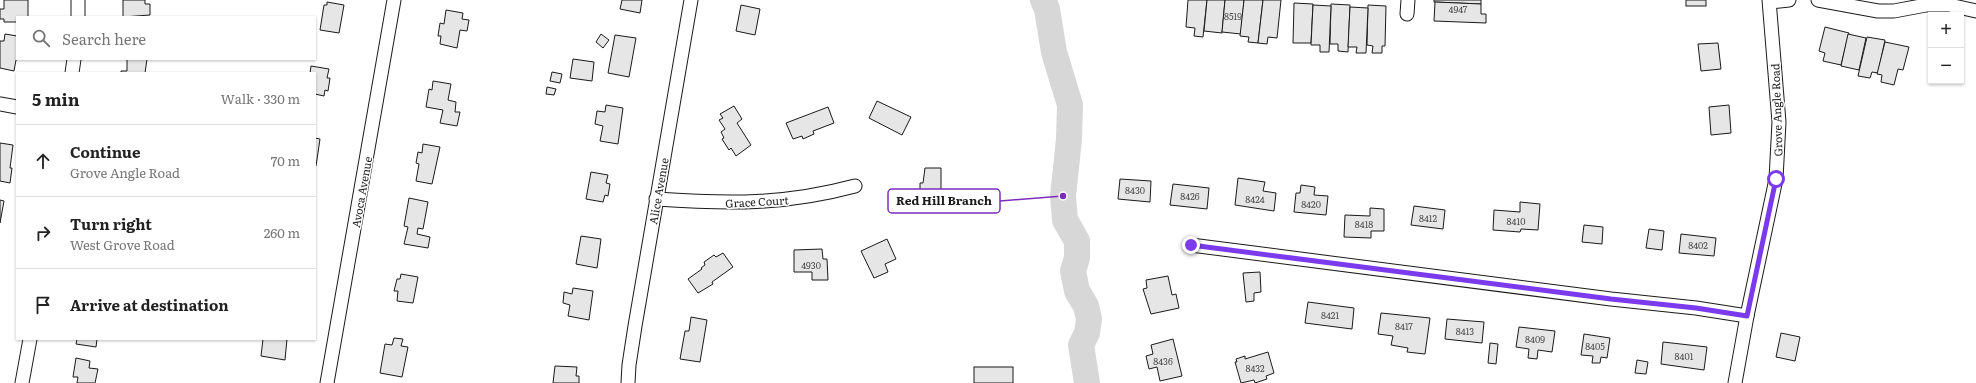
<!DOCTYPE html>
<html lang="en">
<head>
<meta charset="utf-8">
<style>
  body { margin:0; font-family:Literata,serif; background:#f2f2f2; color:#222 }
  .controls { position:absolute; right:12px; top:12px; display:grid; overflow:hidden; border-radius:0px; box-shadow:0 1px 3px #0004 }
  .controls button { width:36px; height:36px; display:grid; place-items:center; padding:0; border:0; border-bottom:1px solid #e0e0e0; background:#fff; color:#222; font:20px sans-serif }
  .stop { position:absolute; width:12px; height:12px; margin:-9px; border:3px solid #7c3aed; border-radius:50%; background:#fff }
  .stop.end { background:#7c3aed; border-color:#fff; box-shadow:0 1px 4px #0008 }
  .list { margin:0; padding:0; list-style:none }
  h2 { display:flex; justify-content:space-between; align-items:center; height:52px; margin:0; padding:0 16px; font-size:17px }
  h2 small { font-size:13px; font-weight:400; color:#767676 }
  .list li { display:grid; grid-template-columns:26px 1fr auto; gap:12px; align-items:center; box-sizing:border-box; height:72px; padding:0 16px; border-top:1px solid #e0e0e0 }
  .list b { display:block; font-size:15px; white-space:nowrap }
  .list p { margin:0; font-size:13px; white-space:nowrap; color:#767676 }
  .list em { font-size:13px; font-style:normal; color:#767676 }
  .icon { flex:none; width:22px; height:22px; fill:none; stroke:currentColor; stroke-width:2; stroke-linecap:round; stroke-linejoin:round }
  .map { position:relative; flex:none; width:1976px; height:383px; overflow:hidden }
  .search { position:absolute; background:#fff; box-shadow:0 1px 3px #0004; left:16px; top:16px; width:300px; height:44px; display:flex; align-items:center; gap:10px; box-sizing:border-box; padding:0 14px; border-radius:0px; color:#767676; font-size:15px }
  .panel { position:absolute; background:#fff; box-shadow:0 1px 3px #0004; left:16px; top:72px; width:300px; height:268px; border-radius:0px }
  .map>svg:first-child { display:block }
  .lines { fill:none; stroke-linecap:round; stroke-linejoin:round }
  .river { stroke:#d7d7d7; stroke-width:26 }
  .building { fill:#e6e6e6; stroke:#1a1a1a }
  .minor-casing { stroke:#1a1a1a; stroke-width:15 }
  .minor { stroke:#fff; stroke-width:13 }
  .route { stroke:#7c3aed; stroke-width:5 }
  .labels { text-anchor:middle; dominant-baseline:central; stroke-width:3; stroke-linejoin:round; paint-order:stroke }
  .number-label { font-size:9px; fill:#4d4d4d }
  .street-label { font-size:11px; fill:#1a1a1a; stroke:#fff }
  .leader { fill:none; stroke:#7b2cbf; stroke-width:1.5 }
  .callout-dot { fill:#7b2cbf; stroke:#fff; stroke-width:1.5 }
  .callout { fill:#fff; stroke:#7b2cbf; stroke-width:1.5 }
  .callout-label { font-size:12px; text-anchor:middle; font-weight:bold; fill:#1a1a1a }
</style>
</head>
<body>
<div class="map">
<svg width="1976" height="383" viewBox="0 0 1976 383">
  <rect width="100%" height="100%" fill="#fff"/>
  <g class="lines">
    <path class="river" d="M1043,0l4,9 7,43 16,53 -1,34 -6,57 2,24 12,21v17l-4,13 4,20 9,15 3,13 -2,14 -6,12 6,38"/>
  </g>
  <g class="building">
    <path d="M4,0h24v17h-11v5h-13v-3h-4v-10h4z"/>
    <path d="M123,0h22v4h5v11l-27,2z"/>
    <path d="M622,0h20l-2,13 -20,-4z"/>
    <path d="M1188,0h19l-4,37 -9,-1 1,-8 -9,-1z"/>
    <path d="M1207,0h18l-3,33 -18,-2z"/>
    <path d="M1225,0h19l-3,34 -19,-2z"/>
    <path d="M1244,0h19l-5,43 -10,-1 1,-5 -9,-1z"/>
    <path d="M1263,0h18l-4,38 -9,-1 -1,7 -9,-1z"/>
    <path d="M1434,0h47v4l-47,-2z"/>
    <rect x="1686" y="0" width="20" height="6"/>
    <path d="M327,2l17,3 -5,28 -19,-3 4,-25h3z"/>
    <path d="M1435,2l46,2v10h5v9l-52,-2z"/>
    <path d="M1294,3l19,1 -2,39h-18z"/>
    <path d="M1331,4l19,1 -2,47 -10,-1v-7h-8z"/>
    <path d="M741,5l19,4 -5,26 -19,-4z"/>
    <path d="M1313,5l18,1 -2,46h-9v-7h-9z"/>
    <path d="M1368,5l18,1 -1,40h-3v7h-10l1,-7 -6,-1z"/>
    <path d="M1350,7l18,1 -2,45h-10l1,-6h-9z"/>
    <path d="M446,10l17,3 -1,6 7,1 -2,11 -7,-1 -3,18 -17,-4 1,-8h-3l2,-13 4,1z"/>
    <path d="M1825,27l24,6 -8,32 -18,-4 2,-8 -6,-2z"/>
    <path d="M5,34l12,2v23h2l-3,1 -2,11 -14,-3v-27h4z"/>
    <path d="M601,34l8,6 -6,8 -7,-6z"/>
    <path d="M1848,34l18,4 -7,32 -18,-4z"/>
    <path d="M615,35l21,3 -7,39 -21,-4z"/>
    <path d="M1867,37l18,3 -7,33 -6,-1 -2,6 -12,-2z"/>
    <path d="M1885,42l24,5 -6,23 -5,-1 -4,16 -13,-3 1,-7 -5,-1z"/>
    <path d="M1718,43l3,26 -20,2 -3,-27z"/>
    <path d="M127,59h20l-2,14h-24v-2h6z"/>
    <path d="M573,59l21,3 -2,19 -22,-3z"/>
    <path d="M311,66l18,3 -2,9h3l-2,13 -3,-1 -1,6 -9,-2v-21h-5z"/>
    <path d="M552,72l10,2 -2,9 -10,-2z"/>
    <path d="M433,81l18,3 -3,16 8,2 -1,10h5l-3,14 -17,-3 3,-13 -17,-3 3,-18 3,1z"/>
    <path d="M547,87l9,2 -2,6 -8,-1z"/>
    <path d="M877,101l34,16 -9,18 -33,-17z"/>
    <path d="M606,105l17,3 -5,36 -18,-3 3,-15 -8,-2 2,-13 8,1z"/>
    <path d="M1729,105l2,28 -20,2 -2,-28z"/>
    <path d="M734,106l8,13 -5,4 14,22 -15,11 -5,-8 -2,2 -7,-11 2,-1 -3,-6 4,-3 -6,-9 4,-2 -3,-4z"/>
    <path d="M828,107l6,16 -21,8 1,3 -11,5 -1,-3 -9,3 -7,-16z"/>
    <path d="M315,138l5,1 -4,27 -1,-1z"/>
    <path d="M0,143l13,2 -3,23h2l-2,15 -10,-2z"/>
    <path d="M423,144l17,3 -8,37 -16,-3 3,-17 -3,-1 2,-11 4,1z"/>
    <path d="M925,168h16v36h-17v-8h-4v-13h3z"/>
    <path d="M591,172l17,3 -2,8 4,1 -2,12 -3,-1 -2,7 -17,-3z"/>
    <path d="M1238,178l27,4 -2,9 13,2 -2,18 -39,-6z"/>
    <path d="M1120,179l31,2 -1,21 -32,-3z"/>
    <path d="M1173,184l36,4 -2,21 -37,-4z"/>
    <path d="M1301,185l14,2 -1,8 14,1 -2,19 -32,-3 2,-19h4z"/>
    <path d="M409,198l19,4 -5,27 -5,-1 -1,6 13,3 -2,11 -24,-4 4,-17 -4,-1z"/>
    <path d="M0,200l4,1 -4,22z"/>
    <path d="M1520,202l20,2 -2,26 -17,-1 -1,3 -27,-2 1,-20 26,2z"/>
    <path d="M1414,206l31,4 -2,19 -32,-4z"/>
    <path d="M1370,208l14,1v22h-13v7l-27,-1 1,-22 25,1z"/>
    <path d="M1584,225l19,2 -1,17 -20,-2z"/>
    <path d="M1649,229l15,2 -2,19 -16,-2z"/>
    <path d="M1681,234l35,4 -2,18 -35,-3z"/>
    <path d="M581,236l20,3 -4,29 -21,-4z"/>
    <path d="M887,239l9,20 -11,5 3,8 -14,6 -13,-27z"/>
    <path d="M822,249l1,10h4l1,21h-16v-8h-18v-22z"/>
    <path d="M723,253l10,14 -21,15 1,2 -15,9 -10,-14 14,-10 -1,-1 4,-3 -1,-3 10,-7 2,2z"/>
    <path d="M1260,272l1,20 -7,1v8l-8,1 -3,-29z"/>
    <path d="M401,274l17,3 -5,26 -16,-2 1,-10h-4l3,-12h3z"/>
    <path d="M1168,276l4,19 4,-1 3,14 -28,6 -8,-25 4,-1 -1,-8z"/>
    <path d="M573,288l20,3 -4,29 -21,-4 2,-11 -7,-2 1,-11 8,2z"/>
    <path d="M1308,302l46,6 -2,21 -47,-6z"/>
    <path d="M1381,313l49,5 -5,36 -18,-2 1,-4 -17,-3 2,-9 -15,-2z"/>
    <path d="M691,317l16,3 -7,42 -20,-3 5,-28h4z"/>
    <path d="M1447,319l37,3 -2,21 -37,-4z"/>
    <path d="M1519,327l36,4 -3,21 -14,-2 -1,9 -9,-1 1,-9 -13,-2z"/>
    <path d="M1781,333l19,4 -5,24 -19,-4z"/>
    <path d="M1584,334l26,4 -3,20 -6,-1 -1,6h-8l1,-7 -12,-1z"/>
    <path d="M394,338l9,1 -2,7 7,1 -6,30 -22,-4 5,-29 7,1z"/>
    <path d="M77,339h20l-1,8 -20,-3z"/>
    <path d="M263,339h24l-2,21 -24,-4z"/>
    <path d="M1173,339l9,37 -22,5 -3,-14 -8,2 -3,-13 7,-2 -2,-9z"/>
    <path d="M1663,342l44,5 -3,23 -43,-6z"/>
    <path d="M1490,343l8,1 -2,20 -8,-1z"/>
    <path d="M1268,352l6,21 -8,3 1,3 -12,4 -1,-3 -13,3 -6,-21h2l-1,-3 9,-3v3z"/>
    <path d="M76,358l14,3 -1,7 9,1 -3,14h-18l1,-6h-5z"/>
    <path d="M1637,360l11,2 -2,12 -11,-1z"/>
    <path d="M555,366l22,1 -1,9h3v7h-26z"/>
    <rect x="974" y="367" width="39" height="16"/>
  </g>
  <g class="lines">
    <defs>
      <g id="minor">
        <path d="M1818,0l60,11h16l32,-6h23l27,6"/>
        <path d="M1770,2l19,-2"/>
        <path d="M1407,14l1,-14"/>
        <path d="M78,17v-17"/>
        <path d="M72,73l2,-14"/>
        <path d="M0,104l17,3"/>
        <path d="M656,199c73,5 128,6 199,-13"/>
        <path d="M1191,245l420,54 85,9 51,8"/>
        <path d="M22,383l8,-44"/>
        <path d="M327,383l67,-383"/>
        <path d="M628,383l1,-18 6,-39 56,-326"/>
        <path d="M1735,383l12,-67 29,-137 3,-57 -10,-122"/>
      </g>
    </defs>
    <use href="#minor" class="minor-casing"/>
    <use href="#minor" class="minor"/>
  </g>
  <g class="lines">
    <path class="route" d="M1191,245l420,54 85,9 51,8 29,-137"/>
  </g>
  <g class="labels">
    <g class="number-label">
      <text x="1458" y="9">4947</text>
      <text x="1233" y="16">8519</text>
      <text x="1135" y="190">8430</text>
      <text x="1190" y="196">8426</text>
      <text x="1255" y="199">8424</text>
      <text x="1311" y="204">8420</text>
      <text x="1428" y="218">8412</text>
      <text x="1516" y="221">8410</text>
      <text x="1364" y="224">8418</text>
      <text x="1698" y="245">8402</text>
      <text x="811" y="265">4930</text>
      <text x="1330" y="315">8421</text>
      <text x="1404" y="326">8417</text>
      <text x="1465" y="331">8413</text>
      <text x="1535" y="339">8409</text>
      <text x="1595" y="346">8405</text>
      <text x="1684" y="356">8401</text>
      <text x="1163" y="361">8436</text>
      <text x="1255" y="368">8432</text>
    </g>
    <g class="street-label">
      <text transform="translate(1776 110) rotate(-92)">Grove Angle Road</text>
      <text transform="translate(658 191) rotate(-80)">Alice Avenue</text>
      <text transform="translate(361 192) rotate(-80)">Avoca Avenue</text>
      <text transform="translate(757 201) rotate(-3)">Grace Court</text>
    </g>
  </g>
  <path class="leader" d="M1063 196L1000 201"/>
  <circle class="callout-dot" cx="1063" cy="196" r="4"/>
  <rect class="callout" x="888" y="189" width="112" height="24" rx="4"/>
  <g class="callout-label">
    <text x="944" y="205">Red Hill Branch</text>
  </g>
</svg>
<div class="controls">
<button>+</button>
<button>−</button>
</div>
<div class="stop" style="left:1776px;top:179px"></div>
<div class="stop end" style="left:1191px;top:245px"></div>
<div class="search"><svg class="icon" aria-label="search" viewBox="0 0 24 24"><circle cx="10" cy="10" r="6"/><path d="M15 15l6 6"/></svg>Search here</div>
<section class="panel">
<h2>5 min<small>Walk · 330 m</small></h2>
<ul class="list">
<li><svg class="icon" aria-label="ahead" viewBox="0 0 24 24"><path d="M12 20V5M6 11l6-6 6 6"/></svg><div><b>Continue</b><p>Grove Angle Road</p></div><em>70 m</em></li>
<li><svg class="icon" aria-label="right" viewBox="0 0 24 24"><path d="M7 20v-9h11M14 6l5 5-5 5"/></svg><div><b>Turn right</b><p>West Grove Road</p></div><em>260 m</em></li>
<li><svg class="icon" aria-label="arrive" viewBox="0 0 24 24"><path d="M6 21V4h12l-3 4 3 4H6"/></svg><div><b>Arrive at destination</b></div></li>
</ul>
</section>
</div>
</body>
</html>
